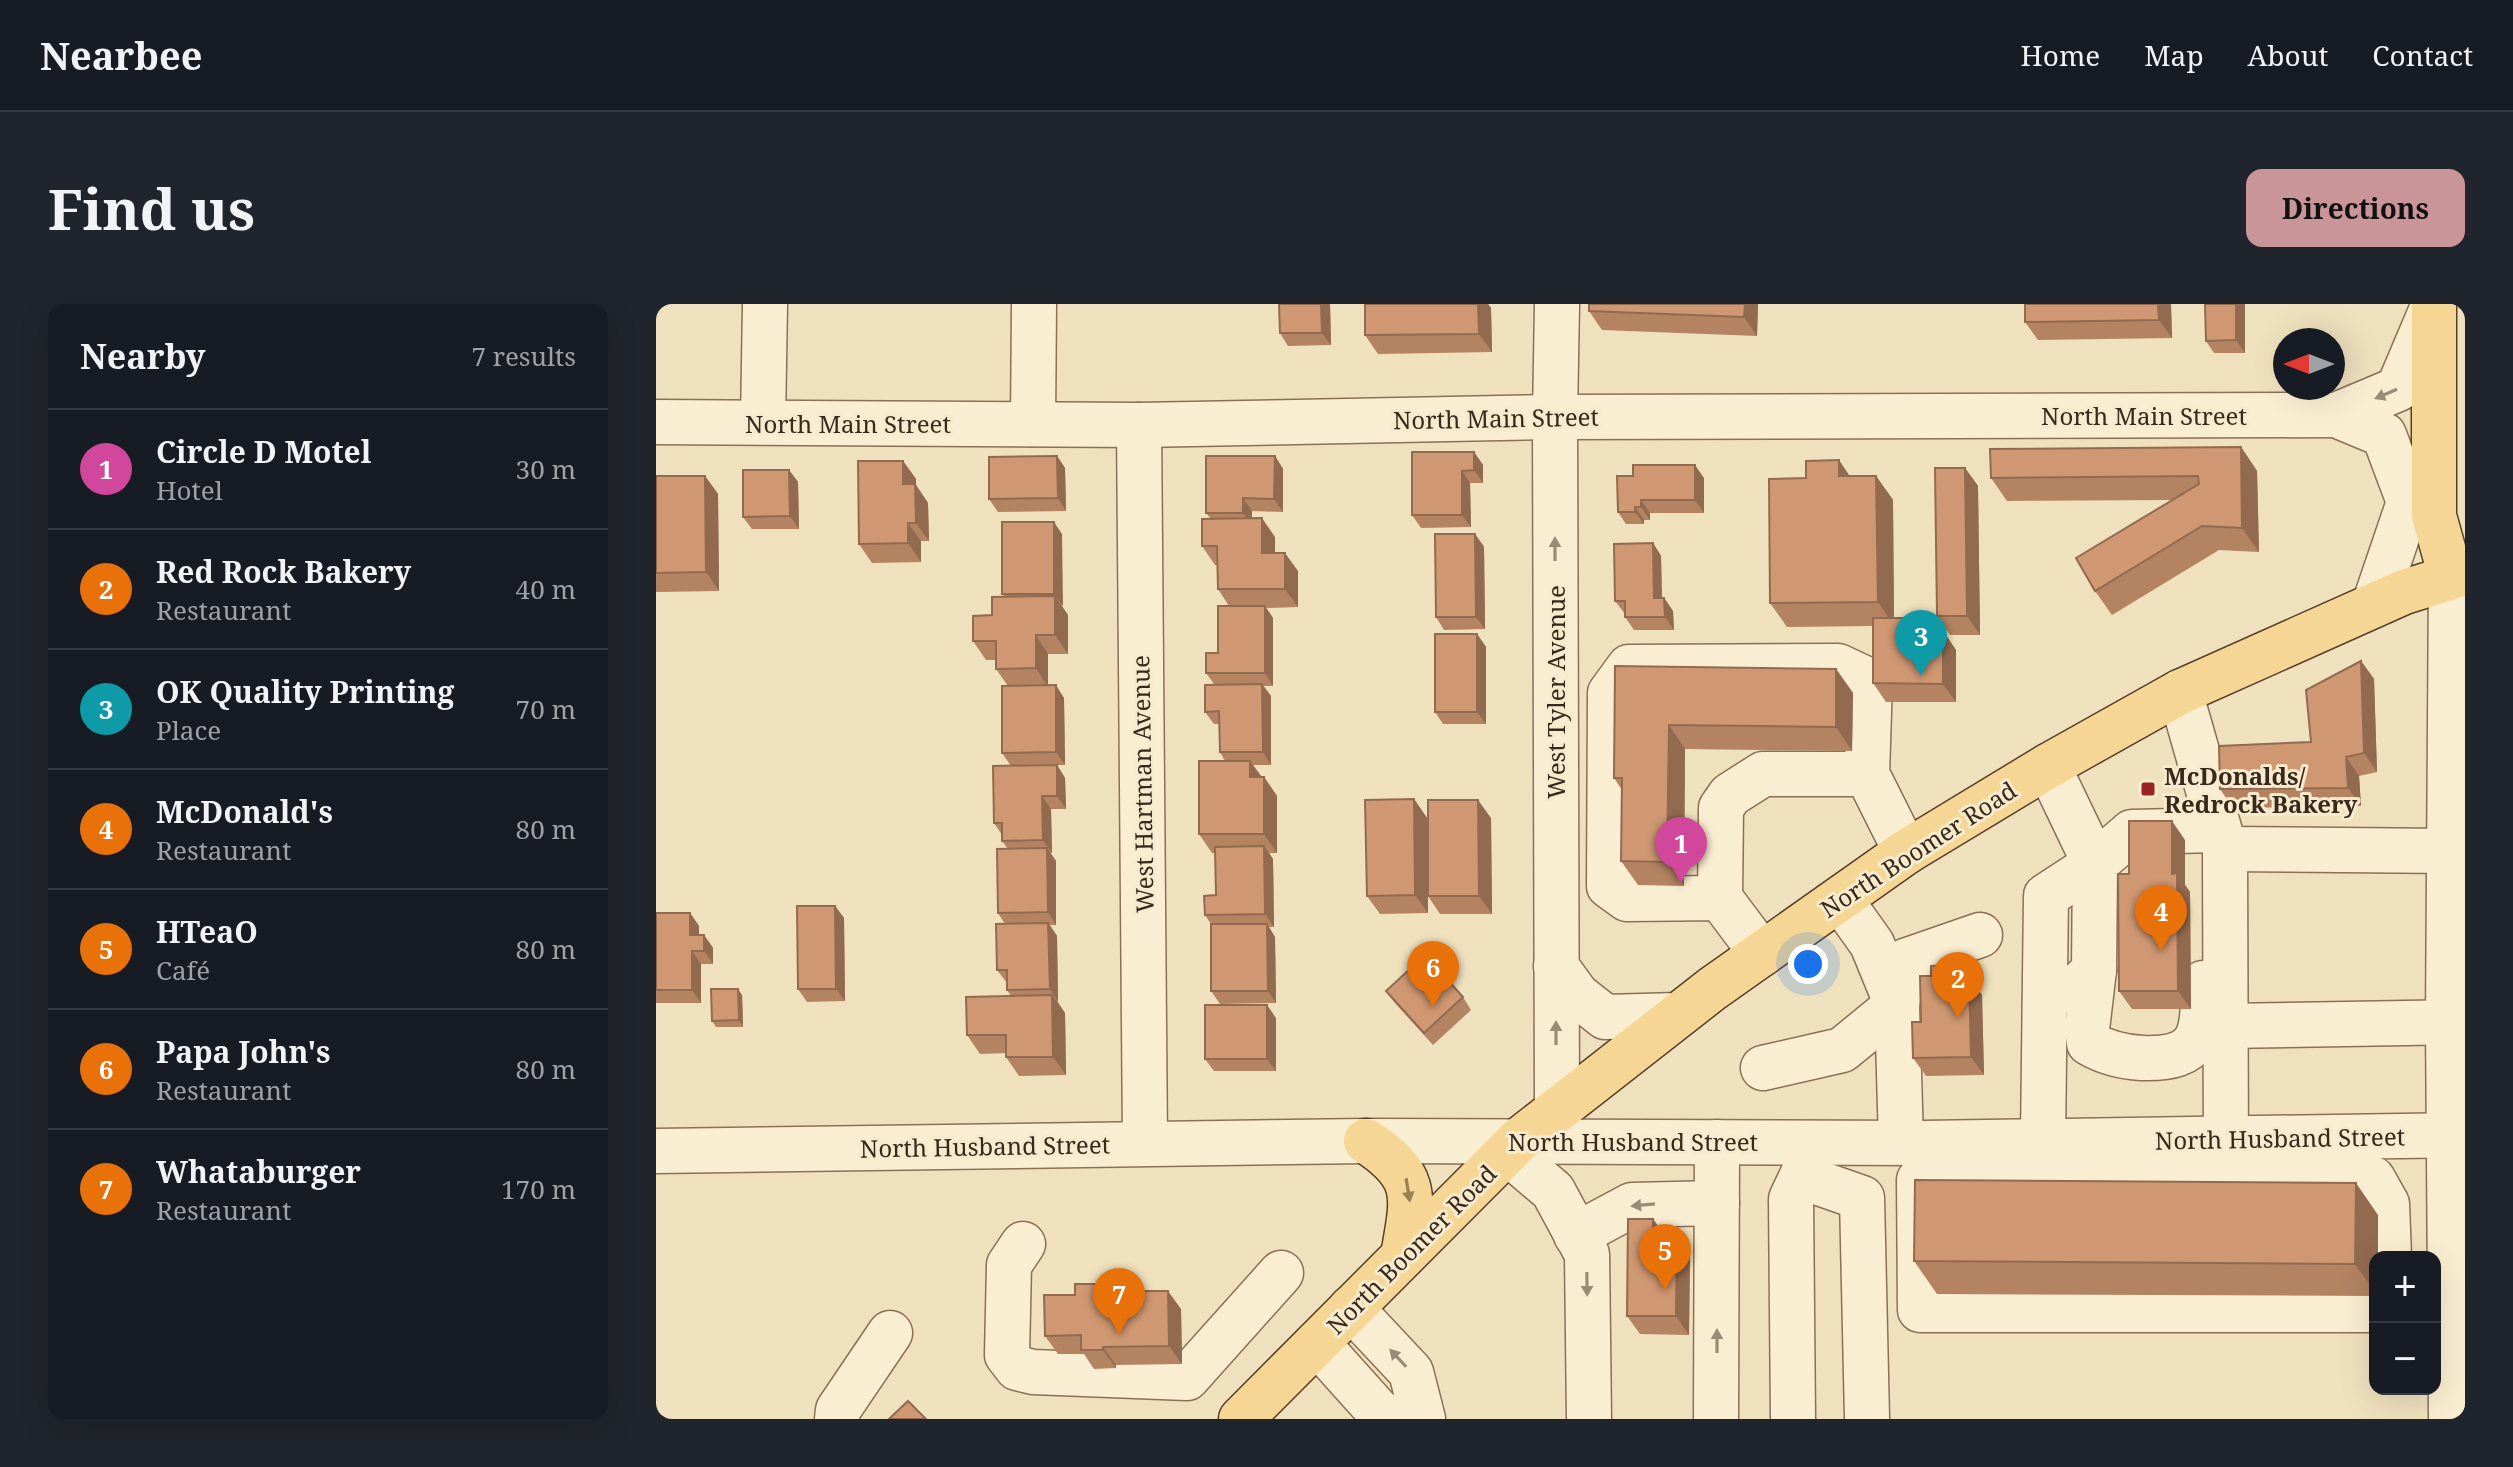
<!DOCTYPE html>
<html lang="en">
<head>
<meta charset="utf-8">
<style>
  body { margin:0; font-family:"Noto Serif",serif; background:#20242c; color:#f1f3f6 }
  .controls { position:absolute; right:24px; bottom:24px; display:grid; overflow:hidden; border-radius:16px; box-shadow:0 8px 32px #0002 }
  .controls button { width:72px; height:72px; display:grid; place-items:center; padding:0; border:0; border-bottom:2px solid #363941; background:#171b24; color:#f1f3f6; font:40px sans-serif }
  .compass { position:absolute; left:1617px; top:24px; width:72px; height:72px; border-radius:50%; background:#171b24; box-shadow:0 8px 32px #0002; rotate:270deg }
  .you { position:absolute; left:1152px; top:660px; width:28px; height:28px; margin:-20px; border:6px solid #fff; border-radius:50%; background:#1a73e8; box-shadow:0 0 0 12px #1a73e833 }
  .badge { display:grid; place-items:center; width:52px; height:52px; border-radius:50%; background:#ca9598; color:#fff; font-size:26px; font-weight:700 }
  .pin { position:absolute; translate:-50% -66px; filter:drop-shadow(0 2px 4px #0008) }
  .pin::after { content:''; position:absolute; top:42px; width:28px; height:24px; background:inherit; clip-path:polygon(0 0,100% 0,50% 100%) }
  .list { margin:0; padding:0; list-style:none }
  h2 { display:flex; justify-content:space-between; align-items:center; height:104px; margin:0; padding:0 32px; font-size:34px }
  h2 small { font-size:26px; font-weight:400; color:#9ea1a6 }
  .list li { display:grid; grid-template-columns:52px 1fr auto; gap:24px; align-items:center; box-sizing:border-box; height:120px; padding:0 32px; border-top:2px solid #363941 }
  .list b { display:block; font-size:30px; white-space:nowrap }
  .list p { margin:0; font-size:26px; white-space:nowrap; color:#9ea1a6 }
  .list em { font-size:26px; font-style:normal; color:#9ea1a6 }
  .map { position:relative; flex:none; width:1809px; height:1115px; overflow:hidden; border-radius:16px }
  header { display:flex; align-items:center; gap:48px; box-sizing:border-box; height:112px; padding:0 40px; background:#171b24; border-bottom:2px solid #363941 }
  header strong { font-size:38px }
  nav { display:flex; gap:44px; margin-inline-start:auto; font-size:28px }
  .intro { display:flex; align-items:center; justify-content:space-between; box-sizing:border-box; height:192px; padding:0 48px }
  h1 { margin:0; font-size:56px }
  .button { padding:20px 36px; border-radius:16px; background:#ca9598; color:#111; font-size:28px; font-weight:700 }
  main { display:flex; gap:48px; padding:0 48px }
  aside { flex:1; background:#171b24; border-radius:16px; box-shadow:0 8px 32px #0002 }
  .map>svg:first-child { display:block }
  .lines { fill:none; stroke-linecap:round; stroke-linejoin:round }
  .minor-casing { stroke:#897156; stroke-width:47 }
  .major-casing { stroke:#563f2b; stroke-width:47 }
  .minor { stroke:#faeed2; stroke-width:44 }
  .major { stroke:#f6d694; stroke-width:44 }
  .wall { fill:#b38362 }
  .shaded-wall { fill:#926a50 }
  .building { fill:#d09872; stroke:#926a50; stroke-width:2 }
  .oneway { fill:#998c77 }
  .oneway2 { fill:#978058 }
  .poi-dot { fill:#9b2325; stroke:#f7ebce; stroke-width:3 }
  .labels { text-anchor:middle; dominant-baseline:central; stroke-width:6; stroke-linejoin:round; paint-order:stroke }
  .street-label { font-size:24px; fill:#38291c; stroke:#f7ebce }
  .poi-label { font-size:24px; font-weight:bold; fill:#38291c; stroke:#f7ebce; text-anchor:start }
</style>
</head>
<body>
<header>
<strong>Nearbee</strong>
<nav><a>Home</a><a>Map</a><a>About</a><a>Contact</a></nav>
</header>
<div class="intro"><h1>Find us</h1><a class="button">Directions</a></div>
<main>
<aside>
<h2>Nearby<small>7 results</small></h2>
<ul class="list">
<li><span class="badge" style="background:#d1479c">1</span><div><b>Circle D Motel</b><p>Hotel</p></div><em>30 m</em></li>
<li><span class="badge" style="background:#e8710a">2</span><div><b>Red Rock Bakery</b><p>Restaurant</p></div><em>40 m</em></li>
<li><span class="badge" style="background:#0f9aa8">3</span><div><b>OK Quality Printing</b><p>Place</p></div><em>70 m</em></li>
<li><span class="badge" style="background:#e8710a">4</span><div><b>McDonald's</b><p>Restaurant</p></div><em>80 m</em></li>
<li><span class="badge" style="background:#e8710a">5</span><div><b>HTeaO</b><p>Café</p></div><em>80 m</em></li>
<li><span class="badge" style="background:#e8710a">6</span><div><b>Papa John's</b><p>Restaurant</p></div><em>80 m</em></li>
<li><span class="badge" style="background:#e8710a">7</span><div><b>Whataburger</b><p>Restaurant</p></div><em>170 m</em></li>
</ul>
</aside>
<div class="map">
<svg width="1809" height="1115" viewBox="0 0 1809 1115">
  <rect width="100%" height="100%" fill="#f0e1be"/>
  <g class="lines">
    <defs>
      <g id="minor">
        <path d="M0,118l483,3 416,-8 781,-2"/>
        <path d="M107,118l2,-118"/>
        <path d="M377,120l1,-120"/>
        <path d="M483,121l6,718"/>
        <path d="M1718,301l35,-103 -25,-67 -48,-20 62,-26 36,-85"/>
        <path d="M1524,388l45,157 1,318"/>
        <path d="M1569,545l226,2"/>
        <path d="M1064,594l1,-90 9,-13 33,-21h104"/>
        <path d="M1184,595l32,45 25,61 4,137"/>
        <path d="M1106,650l-42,-56 -93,1 -18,-13 1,-193 19,-26 209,-1 32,15 -3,93 39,78"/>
        <path d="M900,662l21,29 28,22 73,-2"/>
        <path d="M1438,666l-7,59 2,14c17,10 34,14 53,15 60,2 62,-24 61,-75"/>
        <path d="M1417,687l21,-21 1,-106 37,-32 86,-2"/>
        <path d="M1569,722l240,-4"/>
        <path d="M1107,764l79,-18 55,-45 8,-44 75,-26"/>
        <path d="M901,807l-2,-694 2,-113"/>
        <path d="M1387,836l3,-244 49,-32 -47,-98"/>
        <path d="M0,847l710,-10 557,2 542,-8"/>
        <path d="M851,848l46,39 34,63 2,165"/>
        <path d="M1146,873l60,21 5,221"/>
        <path d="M920,931l56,-30 85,-2"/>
        <path d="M367,940l-14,21 -2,90 10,13 16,4 154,6 94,-105"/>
        <path d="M695,1004l60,64 12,47"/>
        <path d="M1719,1006h-455l-1,-130 454,-1 14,25 2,53"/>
        <path d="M661,1039l61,68 13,8"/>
        <path d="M181,1115l1,-9 52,-77"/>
        <path d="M1060,1115l1,-277"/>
        <path d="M1137,1115l-2,-220 23,-49"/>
        <path d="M1795,1115l-3,-397 3,-445"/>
      </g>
      <g id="major">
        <path d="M1778,0v212l17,61"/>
        <path d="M710,837c55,36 47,56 37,115"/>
        <path d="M585,1115l278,-279 193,-151 194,-137 142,-86 132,-74 224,-100 61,-19"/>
      </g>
    </defs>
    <use href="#minor" class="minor-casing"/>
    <use href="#major" class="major-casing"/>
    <use href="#minor" class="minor"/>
    <use href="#major" class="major"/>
  </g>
  <g class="wall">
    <path d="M674,0l1,41 -43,1 -8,-13z"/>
    <path d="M709,0h123l3,4 1,44 -114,2 -13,-19z"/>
    <path d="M933,0h169l-1,32 -155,-6 -13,-19z"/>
    <path d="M1369,0h146l1,34 -134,2 -13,-18z"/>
    <path d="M1549,0h40v49h-31l-8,-12z"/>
    <path d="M1585,143l16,24 2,81 -40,-2 -107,65 -17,-24 77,-91 -165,1 -16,-23z"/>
    <path d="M818,148l9,13v18h-13l1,44 -50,1 -9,-13z"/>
    <path d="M401,152l8,12 1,43 -68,1 -9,-13z"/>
    <path d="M619,152l8,13v43l-31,-1v8l23,18v16l23,18v36l-32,1 7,10v68h-10l8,10v69h-18l9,12h2l13,19v57h-8l4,6 1,68h-5l6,10 1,66 -56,1 -9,-13v-67l-6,-9 11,-20 -1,-42h-3l-13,-19 26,-73 -5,-9 -1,-28h-5l-9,-12 9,-28 -8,-11 12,-20 11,-47 -11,-17 -1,-24h-2l-13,-19 9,-27 -5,-6z"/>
    <path d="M247,157l13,18v6l12,18 1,38h-8v21l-49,1 -13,-19z"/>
    <path d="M1309,164l13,18 2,149h-30l-13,-19z"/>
    <path d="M133,166l9,12 1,47h-47l-9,-12z"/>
    <path d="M0,172h49l13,18 1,97 -63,1z"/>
    <path d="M961,172l87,2v35h-54v7h-6v4h-18l-8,-12z"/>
    <path d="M1194,172h26l17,24 1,118h32l6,9 11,4 13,19v52h-70l-13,-19v-57l-86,1 -17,-24z"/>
    <path d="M406,230v72l6,9v39h-20v31l16,13 1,67h-8l8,13 1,31h-15l1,44h-2l6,8v64h-6l7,11 1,66 7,11 1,62 -47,1 -13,-19v-4l-26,1 -13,-19 44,-39 -4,-6v-7l-10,-13 8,-46 -7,-11 10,-64 -6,-8v-6l-8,-12 17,-57 -9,-13 6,-67 -12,-17v-9h-10l-13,-19 31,-45 -2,-2z"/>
    <path d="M819,230l9,13 1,82 -41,1 -8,-13z"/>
    <path d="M997,239l8,13 1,42h2l9,13 1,19h-40l-9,-13v-3l-10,-13z"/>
    <path d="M821,330l9,13v77h-43l-8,-12z"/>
    <path d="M1705,357l13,18 3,93 -18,4 2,30 -128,2 -13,-19 91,-47z"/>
    <path d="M959,362l221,3 17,24 -1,58 -167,-2 -1,137 -46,-1 -17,-24 1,-71 -8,-12z"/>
    <path d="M758,495l13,19 1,63 63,-63 1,96h-52l-12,-18v17l-48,1 -13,-18z"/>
    <path d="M1529,536v45l5,7 1,117h-59l-13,-18 10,-117z"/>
    <path d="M179,602l9,12 1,83 -38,1 -9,-13z"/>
    <path d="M0,609h34l9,13v9h5l9,13v16h-12v39h-45z"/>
    <path d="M1300,673l26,18 2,80 -58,1 -13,-18 8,-36z"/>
    <path d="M730,687l77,6 8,13 -38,35 -38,-42z"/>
    <path d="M86,691l1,32h-27l-4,-6z"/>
    <path d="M620,714v53h-62l-9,-12z"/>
    <path d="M1722,911v42h-3v39l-438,-2 -23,-33z"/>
    <path d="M997,915l6,9h18l13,19 -1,88 -49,-1 -13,-18z"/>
    <path d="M474,987l51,18 1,55 -66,1v3l-22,1 -10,-15h-26l-13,-18 30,-41z"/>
  </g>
  <g class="shaded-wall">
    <path d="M665,0h9l1,41 -9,-12z"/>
    <path d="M822,0h10l3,4 1,44 -13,-18z"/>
    <path d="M1089,0h13l-1,32 -13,-19z"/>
    <path d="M1502,0h13l1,34 -13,-18z"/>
    <path d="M1580,0h9v49l-9,-13z"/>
    <path d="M1585,143l16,24 2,81 -17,-24z"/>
    <path d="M818,148l9,13v18l-9,-13z"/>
    <path d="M401,152l8,12 1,43 -8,-13z"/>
    <path d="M619,152l8,13v43l-9,-13z"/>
    <path d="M1183,156l16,24 -16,-8z"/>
    <path d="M247,157l13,18v6l12,18 1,38 -13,-18 -13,-39z"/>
    <path d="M1039,161l9,13v35l-9,-13z"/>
    <path d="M1309,164l13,18 2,149 -13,-19z"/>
    <path d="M133,166l9,12 1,47 -9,-13z"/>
    <path d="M806,167l8,12 1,44 -9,-12z"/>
    <path d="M49,172l13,18 1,97 -13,-19z"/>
    <path d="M1220,172l17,24 1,126 -16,-24z"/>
    <path d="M587,194l9,13v14l-9,-12z"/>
    <path d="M985,196l9,13v7l-9,-13z"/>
    <path d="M979,203l9,13v4l-9,-12z"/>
    <path d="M606,214l13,19v34l-13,-18z"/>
    <path d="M398,218l8,12 1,72 -9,-12z"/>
    <path d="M252,219l13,18v21l-13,-19z"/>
    <path d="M819,230l9,13 1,82 -9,-12z"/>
    <path d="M997,239l8,13 1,55 -8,-13z"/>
    <path d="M629,249l13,18v36l-13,-18z"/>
    <path d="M399,292l13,19v39l-13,-19z"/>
    <path d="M1008,294l9,13 1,19 -9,-13z"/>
    <path d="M609,302l8,12v68l-8,-13z"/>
    <path d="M1287,327l13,19v52l-13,-18z"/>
    <path d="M821,330l9,13v77l-9,-12z"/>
    <path d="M380,331l12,19v33l-12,-19z"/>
    <path d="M1705,357l13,18 3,93 -13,-19z"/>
    <path d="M1180,365l17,24 -1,58 -16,-24z"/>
    <path d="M606,380l9,12v69l-8,-13z"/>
    <path d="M400,381l8,13 1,67 -9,-13z"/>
    <path d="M1013,421l16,24 -1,137 -17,-24z"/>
    <path d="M1690,453l13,19 2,30 -13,-18z"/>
    <path d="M594,457l13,18 -13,-2z"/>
    <path d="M401,461l8,13 1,31 -9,-13z"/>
    <path d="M608,473l13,19v57l-13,-19z"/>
    <path d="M386,492l9,13 1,44 -9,-13z"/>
    <path d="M758,495l13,19 1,95 -13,-18z"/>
    <path d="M822,496l13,18 1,96 -13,-18z"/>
    <path d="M1516,517l13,19v45l5,7 1,117 -13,-18 -6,-117z"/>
    <path d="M608,542l9,13 1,68 -9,-13z"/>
    <path d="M391,544l9,13v64l-8,-13z"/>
    <path d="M179,602l9,12 1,83 -9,-12z"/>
    <path d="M34,609l9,13v22l-9,-13z"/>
    <path d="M392,619l9,13 1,66 -8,-13z"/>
    <path d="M611,620l8,13 1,66 -8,-12z"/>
    <path d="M48,631l9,13v16l-9,-13z"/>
    <path d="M36,647l9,13v39l-9,-13z"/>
    <path d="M1292,661l13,19 -13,-7z"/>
    <path d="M1313,673l13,18 2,80 -13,-18z"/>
    <path d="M82,685l4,6 1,32 -4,-7z"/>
    <path d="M396,691l13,18 1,62 -13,-18z"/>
    <path d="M611,701l9,13v53l-9,-12z"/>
    <path d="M1700,879l22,32v42h-3v35l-20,-28z"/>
    <path d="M997,915l13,18 -13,-9z"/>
    <path d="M1021,924l13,19 -1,88 -13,-19z"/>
    <path d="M512,987l13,18 1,55 -13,-18z"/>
    <path d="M447,1043l13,18v3l-13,-18z"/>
  </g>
  <g class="building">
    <path d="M623,0h42l1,29h-42z"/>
    <path d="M709,0h113l1,30 -114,1z"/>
    <path d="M933,0h156l-1,13 -155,-6z"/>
    <path d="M1369,0h133l1,16 -134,2z"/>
    <path d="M1549,0h31v36l-30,1z"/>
    <path d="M1585,143l1,81 -40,-2 -107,65 -19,-33 123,-74 -1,-8 -207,2 -1,-29z"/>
    <path d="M756,148h62v18l-12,1v44h-50z"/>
    <path d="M401,152l1,42 -69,1v-42z"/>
    <path d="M550,152h69l-1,43 -31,-1v15h-37z"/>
    <path d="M1183,156v16h37l2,126 -108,1 -1,-124 37,-1v-17z"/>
    <path d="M202,157h45v23h12l1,39h-8v20l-49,1z"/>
    <path d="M977,161h62v35h-54v7h-6v5h-17l-1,-36h16z"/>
    <path d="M1279,164h30l2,148h-30z"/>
    <path d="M87,166h46l1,46 -47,1z"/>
    <path d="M0,172h49l1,96 -50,1z"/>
    <path d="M606,214v35h23v36h-67l-1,-43h-15v-27z"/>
    <rect x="346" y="218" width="52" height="72"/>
    <path d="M779,230h40l1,83h-40z"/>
    <path d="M997,239l1,55h10l1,19h-40v-16h-10l-1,-57z"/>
    <path d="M399,292v39h-19v33l-40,1v-28h-23v-25l19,-1v-18z"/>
    <path d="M562,302h47v67h-59v-20h12z"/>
    <path d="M1217,314h53v9h12l5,4v53l-70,-1z"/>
    <rect x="779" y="330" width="42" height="78"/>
    <path d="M1705,357l3,92 -18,4 2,31 -128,1 -1,-43 92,-4 -5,-52z"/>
    <path d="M959,362l221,3v58l-167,-2 -2,137 -46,-1 1,-83h-8z"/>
    <path d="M606,380l1,68h-43l-1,-41 -14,1v-27z"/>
    <path d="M400,381v67l-54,1v-67z"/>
    <path d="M543,457h51v16h14v57h-65z"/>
    <path d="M401,461v31h-15l1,44 -41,1v-18h-8l-1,-57z"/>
    <path d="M758,495l1,96 -48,1 -2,-96z"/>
    <path d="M772,496h50l1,96h-51z"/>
    <path d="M1473,517h43v53l5,-1 1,118h-59l-1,-117h11z"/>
    <path d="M608,542l1,68 -60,1 -1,-19 12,-1 -1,-48z"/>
    <path d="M391,544l1,64 -50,1 -1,-64z"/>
    <path d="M141,602h38l1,83h-38z"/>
    <path d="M0,609h34v22h14v16h-12v39h-36z"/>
    <path d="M392,619l2,66 -43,1v-20h-10l-1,-46z"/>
    <path d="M555,620h56l1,67h-57z"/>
    <path d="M769,651l38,42 -39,36 -38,-42z"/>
    <path d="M1292,661v12h21l2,80 -58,1 -1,-36h9l-1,-46h11v-10z"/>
    <path d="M55,685h27l1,31 -27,1z"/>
    <path d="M396,691l1,62h-47v-22h-39l-1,-38z"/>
    <rect x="549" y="701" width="62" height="54"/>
    <path d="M1259,876l441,3 -1,81 -441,-3z"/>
    <path d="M972,915h25v9h24l-1,88h-49z"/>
    <path d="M419,980h50v7h43l1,55 -66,1v3h-22v-15l-36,1 -1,-41h31z"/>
    <path d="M252,1097l18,18h-37z"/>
  </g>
  <defs><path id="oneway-solid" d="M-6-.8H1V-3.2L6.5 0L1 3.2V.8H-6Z" transform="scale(2)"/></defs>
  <g class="oneway">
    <use href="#oneway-solid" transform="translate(1730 90) rotate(157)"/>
    <use href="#oneway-solid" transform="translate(899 245) rotate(-90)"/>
    <use href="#oneway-solid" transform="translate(900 729) rotate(-90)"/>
    <use href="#oneway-solid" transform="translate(987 901) rotate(175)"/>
    <use href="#oneway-solid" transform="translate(931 980) rotate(89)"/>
    <use href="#oneway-solid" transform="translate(1061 1037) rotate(-90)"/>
    <use href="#oneway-solid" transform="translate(742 1054) rotate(-133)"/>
  </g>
  <use class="oneway2" href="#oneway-solid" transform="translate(752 886) rotate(81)"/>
  <rect class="poi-dot" x="1484" y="477" width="16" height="16" rx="4"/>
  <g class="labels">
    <g class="street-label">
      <text x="1488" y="111">North Main Street</text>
      <text transform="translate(840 114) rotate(-1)">North Main Street</text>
      <text x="192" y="119">North Main Street</text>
      <text transform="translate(899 388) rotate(-90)">West Tyler Avenue</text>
      <text transform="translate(486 480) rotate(-91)">West Hartman Avenue</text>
      <text transform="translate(1262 545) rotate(-33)">North Boomer Road</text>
      <text transform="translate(1624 834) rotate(-1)">North Husband Street</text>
      <text x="977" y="837">North Husband Street</text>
      <text transform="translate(329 842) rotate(-1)">North Husband Street</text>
      <text transform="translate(755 945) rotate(-45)">North Boomer Road</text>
    </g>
    <g class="poi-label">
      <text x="1508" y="471">McDonalds/<tspan x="1508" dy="28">Redrock Bakery</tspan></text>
    </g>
  </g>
</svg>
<div class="controls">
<button>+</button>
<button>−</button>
</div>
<svg class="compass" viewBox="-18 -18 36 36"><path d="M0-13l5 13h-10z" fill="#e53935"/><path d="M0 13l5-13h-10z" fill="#9ea1a6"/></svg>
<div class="you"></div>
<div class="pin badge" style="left:1025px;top:579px;background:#d1479c">1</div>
<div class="pin badge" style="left:1302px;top:714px;background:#e8710a">2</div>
<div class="pin badge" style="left:1265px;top:372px;background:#0f9aa8">3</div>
<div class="pin badge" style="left:1505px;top:647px;background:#e8710a">4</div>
<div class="pin badge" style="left:1009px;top:986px;background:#e8710a">5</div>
<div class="pin badge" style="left:777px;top:703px;background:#e8710a">6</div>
<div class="pin badge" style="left:463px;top:1030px;background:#e8710a">7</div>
</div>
</main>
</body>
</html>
